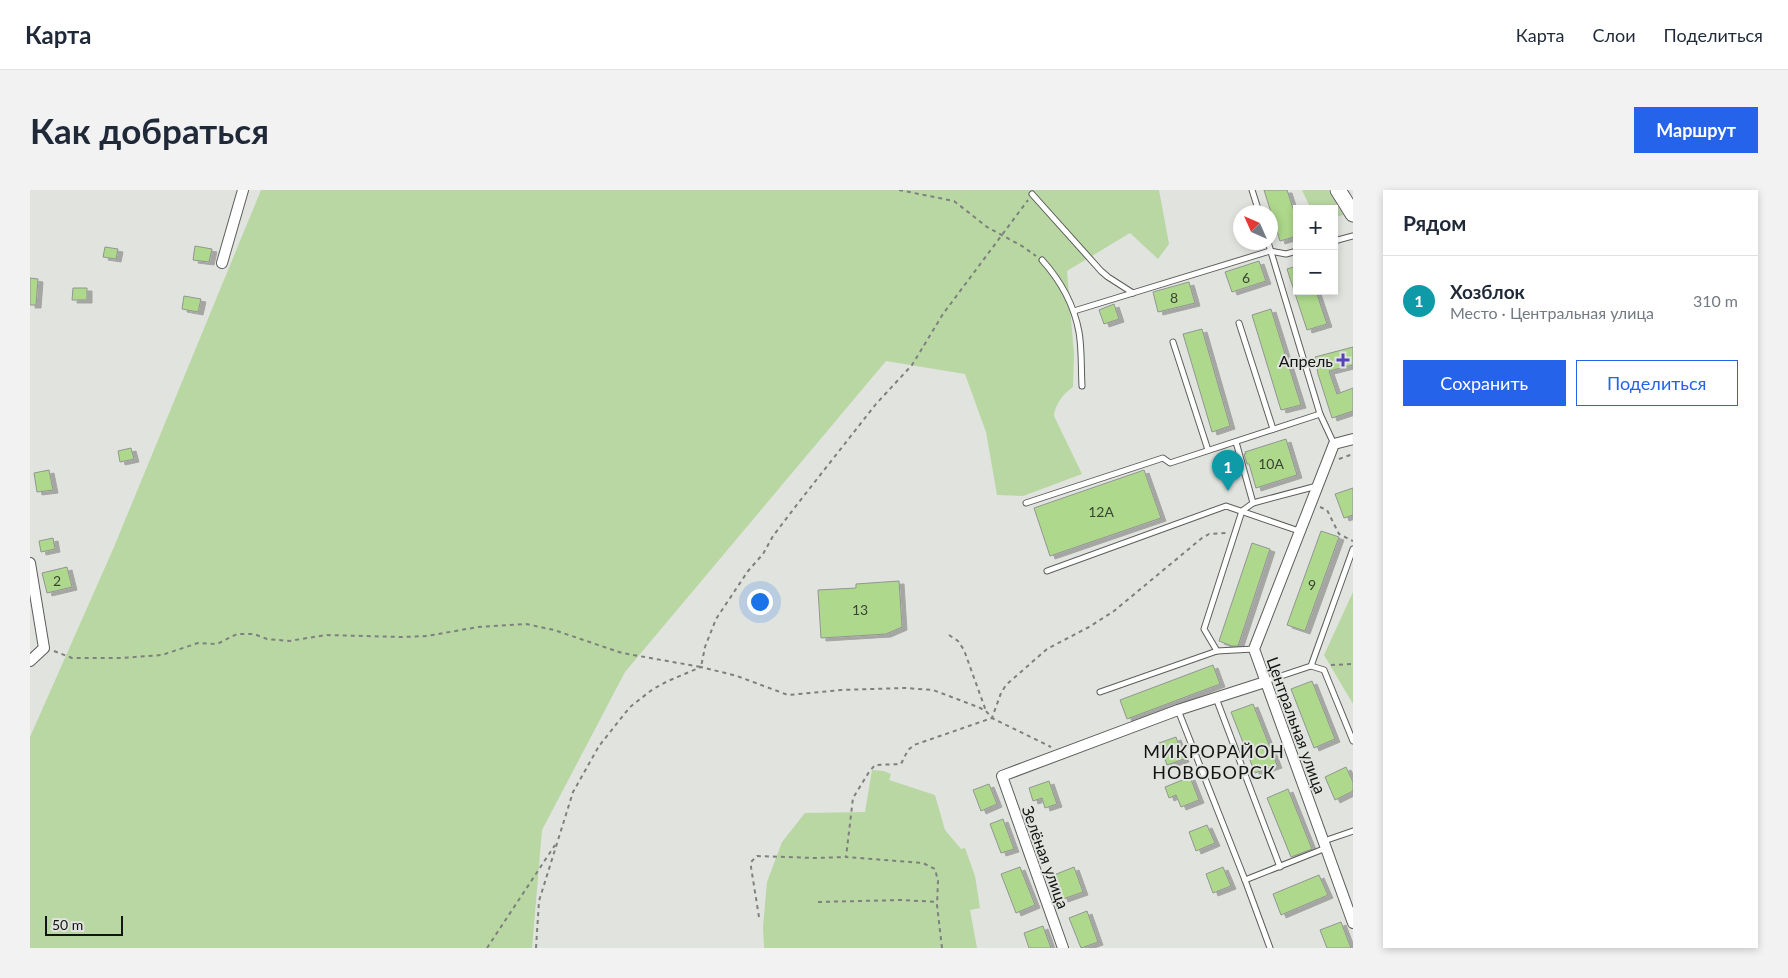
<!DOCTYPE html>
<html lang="ru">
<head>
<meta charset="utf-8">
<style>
  body { margin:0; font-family:Lato,sans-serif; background:#f2f2f3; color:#1f2937 }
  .controls { position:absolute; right:15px; top:15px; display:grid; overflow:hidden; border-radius:0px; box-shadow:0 2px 8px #0003 }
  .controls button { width:45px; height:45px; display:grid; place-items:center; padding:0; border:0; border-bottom:1px solid #e0e1e3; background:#fff; color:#1f2937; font:25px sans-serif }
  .compass { position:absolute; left:1203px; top:15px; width:45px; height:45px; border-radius:50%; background:#fff; box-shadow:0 2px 8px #0003; rotate:315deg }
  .scale { position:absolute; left:15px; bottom:12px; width:78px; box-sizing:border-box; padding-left:5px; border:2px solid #131413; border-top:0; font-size:14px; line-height:18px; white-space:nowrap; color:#131413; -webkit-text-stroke:4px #e1e3df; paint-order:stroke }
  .you { position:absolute; left:729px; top:411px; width:18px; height:18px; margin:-12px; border:4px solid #fff; border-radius:50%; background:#1a73e8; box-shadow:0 0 0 8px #1a73e833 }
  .badge { display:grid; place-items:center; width:32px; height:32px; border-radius:50%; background:#2563eb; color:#fff; font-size:16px; font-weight:700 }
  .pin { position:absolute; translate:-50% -41px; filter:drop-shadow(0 1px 2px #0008) }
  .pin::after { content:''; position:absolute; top:26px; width:18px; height:15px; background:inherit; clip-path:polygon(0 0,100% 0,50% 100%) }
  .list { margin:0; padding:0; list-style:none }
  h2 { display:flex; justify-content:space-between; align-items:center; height:65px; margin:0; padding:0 20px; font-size:21px }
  h2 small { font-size:16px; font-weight:400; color:#747a83 }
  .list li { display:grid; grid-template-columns:32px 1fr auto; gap:15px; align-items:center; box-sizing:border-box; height:90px; padding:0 20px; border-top:1px solid #e0e1e3 }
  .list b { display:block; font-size:19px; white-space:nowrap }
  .list p { margin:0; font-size:16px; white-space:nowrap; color:#747a83 }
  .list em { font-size:16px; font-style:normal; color:#747a83 }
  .actions { display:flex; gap:10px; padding:15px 20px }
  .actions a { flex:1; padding:11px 0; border:1px solid #2563eb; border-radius:0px; text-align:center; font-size:18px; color:#2563eb }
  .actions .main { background:#2563eb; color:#fff }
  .map { position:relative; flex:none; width:1323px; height:758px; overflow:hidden; border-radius:0px }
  header { display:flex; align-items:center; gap:30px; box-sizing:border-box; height:70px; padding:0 25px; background:#fff; border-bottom:1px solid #e0e1e3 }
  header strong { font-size:24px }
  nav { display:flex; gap:28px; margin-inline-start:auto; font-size:18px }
  .intro { display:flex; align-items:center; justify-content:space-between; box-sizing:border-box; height:120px; padding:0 30px }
  h1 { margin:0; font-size:35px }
  .button { padding:12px 22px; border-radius:0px; background:#2563eb; color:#fff; font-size:18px; font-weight:700 }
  main { display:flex; gap:30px; padding:0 30px }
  aside { flex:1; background:#fff; border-radius:0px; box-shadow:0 2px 8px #0003 }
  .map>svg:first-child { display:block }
  .green { fill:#b8d7a2 }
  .building { fill:#aed98c; stroke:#929591; filter:url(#shadow) }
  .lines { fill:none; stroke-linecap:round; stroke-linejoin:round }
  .service-casing { stroke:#5c5e5b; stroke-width:7 }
  .minor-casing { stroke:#5c5e5b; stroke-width:12 }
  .secondary-casing { stroke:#5c5e5b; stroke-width:17 }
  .path { stroke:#7e807d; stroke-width:2; stroke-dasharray:4 4; stroke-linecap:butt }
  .service { stroke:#fff; stroke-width:5 }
  .minor { stroke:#fff; stroke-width:10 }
  .secondary { stroke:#fff; stroke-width:15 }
  .poi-dot { fill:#5642ba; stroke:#e1e3df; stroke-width:2 }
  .labels { text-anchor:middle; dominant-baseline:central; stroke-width:4; stroke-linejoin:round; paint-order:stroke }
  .number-label { font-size:14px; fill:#3a4531 }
  .poi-label { font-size:16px; fill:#131413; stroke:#e1e3df; text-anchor:end }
  .street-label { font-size:16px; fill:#131413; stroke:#e1e3df }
  .neighbourhood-label { font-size:18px; letter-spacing:1px; fill:#131413; stroke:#e1e3df }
</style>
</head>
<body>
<header>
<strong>Карта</strong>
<nav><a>Карта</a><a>Слои</a><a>Поделиться</a></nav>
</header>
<div class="intro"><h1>Как добраться</h1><a class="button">Маршрут</a></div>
<main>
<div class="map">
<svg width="1323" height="758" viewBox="0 0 1323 758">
  <defs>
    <filter id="shadow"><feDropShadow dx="5" dy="3" stdDeviation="0" flood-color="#0004"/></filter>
  </defs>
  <rect width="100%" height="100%" fill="#e1e3df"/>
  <g class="green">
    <path d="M231,0h898l10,54 -11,15 -28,-26 -63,38 7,83 -1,33c-10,7 -18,17 -19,29l28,58 -59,22 -26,-1 -11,-63 -21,-58 -79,-13 -261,311 -83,158 -10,118h-502v-211l84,-190z"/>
    <path d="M1272,0h26l15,25 -9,3v-9h-23z"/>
    <path d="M1323,402v112l-29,-49z"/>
    <path d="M842,580l12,1 7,3 -2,6 46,15 10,35 16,19 4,-1 10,28 5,32 -10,2 7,38h-213l-1,-21 4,-45 15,-40 23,-29 60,-1z"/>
  </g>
  <g class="building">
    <path d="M1234,0h23l10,31v15l-17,5z"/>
    <path d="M165,56l17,3 -3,13 -16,-2z"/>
    <path d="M75,57l13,2 -2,10 -13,-2z"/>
    <path d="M1229,71l7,20 -34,11 -7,-20z"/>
    <path d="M1267,76v25h19l11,33 -20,6 -20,-61z"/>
    <path d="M0,88l8,1 -2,26h-6z"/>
    <path d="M1159,92l6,21 -37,9 -5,-20z"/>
    <path d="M43,98h14v12h-15z"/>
    <path d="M154,106l17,3 -3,13 -16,-3z"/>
    <path d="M1084,114l5,15 -15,5 -5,-14z"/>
    <path d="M1241,119l30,96 -20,5 -29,-95z"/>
    <path d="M1172,139l28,97 -18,6 -29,-98z"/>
    <path d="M1323,157v18l-24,6 8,23 16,-6v23l-21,7 -14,-44 -3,-17z"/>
    <path d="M1256,249l11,36 -41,13 -7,-24h-2l-3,-10h2l-1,-2z"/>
    <path d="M101,258l3,11 -14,3 -2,-11z"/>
    <path d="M1205,266l3,11 -17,5 -3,-11z"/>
    <path d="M19,280l4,20 -16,2 -3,-19z"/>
    <path d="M1114,280l17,48 -111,38 -16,-48z"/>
    <path d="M1323,298v27l-9,3 -9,-24z"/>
    <path d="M1291,341l18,6 -34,94 -18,-6z"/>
    <path d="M23,348l2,11 -14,3 -2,-11z"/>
    <path d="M1222,353l18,6 -32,97h-6l-13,-5z"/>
    <path d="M37,377l5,20 -25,6 -5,-20z"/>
    <path d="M869,391l3,46 -16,7 -65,4 -3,-48 38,-2v-4z"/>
    <path d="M1183,475l7,19 -93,35 -7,-19z"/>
    <path d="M1282,491l23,58 -21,9 -23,-59z"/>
    <path d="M1223,514l24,61 -22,8 -24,-61z"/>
    <path d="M1146,547l8,22 -17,6 -8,-22z"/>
    <path d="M1316,577l7,15v9l-18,9 -10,-23z"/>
    <path d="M1160,587l9,23 -18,7 -5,-12 -7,3 -4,-11z"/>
    <path d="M1019,591l8,23 -12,4 -3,-10 -9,3 -4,-13z"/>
    <path d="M959,594l8,20 -16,7 -8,-21z"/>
    <path d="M1258,599l24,60 -21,8 -24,-59z"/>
    <path d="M973,629l11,30 -13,4 -11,-29z"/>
    <path d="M1177,635l8,18 -19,8 -7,-19z"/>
    <path d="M990,677l15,38 -19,8 -15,-39z"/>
    <path d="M1044,677l9,25 -20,7 -9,-24z"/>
    <path d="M1193,677l8,19 -18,7 -7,-19z"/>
    <path d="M1289,685l9,20 -47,20 -8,-21z"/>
    <path d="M1057,721l11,31 -17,6 -12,-30z"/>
    <path d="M1311,732l10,26h-24l-7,-18z"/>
    <path d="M1013,736l8,22h-22l-5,-15z"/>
  </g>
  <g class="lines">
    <defs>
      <g id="service">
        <path d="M1222,0l7,22"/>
        <path d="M1002,4l69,77 7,6 25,16"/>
        <path d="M1304,51l19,-5"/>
        <path d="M1238,52l52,172 14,30"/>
        <path d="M1012,70c18,20 32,45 37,72 3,17 2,37 3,54"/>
        <path d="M1044,121l196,-60 16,3 11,-3"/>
        <path d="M1209,133l34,106"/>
        <path d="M1143,152l35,108"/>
        <path d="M996,313l137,-45 7,5 150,-49"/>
        <path d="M1223,313l64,-17"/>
        <path d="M1017,381l179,-65 73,25"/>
        <path d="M1187,461l-13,-22 38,-118 11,-8 -17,-61"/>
        <path d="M1281,476l13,4 29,71"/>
        <path d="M1236,491l45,-15 42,-117"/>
        <path d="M1070,502l117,-41 37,-2"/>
        <path d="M1186,508l64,169"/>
        <path d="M1148,520l67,170 25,68"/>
        <path d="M1294,651l29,-10"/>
        <path d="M1215,690l81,-32"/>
      </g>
      <g id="minor">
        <path d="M192,73l21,-73"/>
        <path d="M1323,249l-19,5 -80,205 99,274"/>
        <path d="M0,373l14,85 -14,13"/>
        <path d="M1033,758l-61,-172 176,-66 87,-28"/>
      </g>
      <path id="secondary" d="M1308,0l15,24"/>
    </defs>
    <use href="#service" class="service-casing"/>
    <use href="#minor" class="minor-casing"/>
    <use href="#secondary" class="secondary-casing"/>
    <g class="path">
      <path d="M869,0l55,11 33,26 35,19 14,10"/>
      <path d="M1309,269l14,-5"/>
      <path d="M1290,317l7,3 12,24 14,7"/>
      <path d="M919,445l9,6 6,9 22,61"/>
      <path d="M24,461l18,7h49l41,-3 36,-12 19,1 20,-10h17l13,5 22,2 37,-6 75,2 26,-1 51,-9 48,-3 28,6 68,23 79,14 4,-20 11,-28 32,-48 15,-17 10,-18 26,-34 77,-98 36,-39 31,-51 85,-114"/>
      <path d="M1301,475l22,-1"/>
      <path d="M788,712l85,-2 34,2"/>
      <path d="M729,727l-8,-50v-5l6,-6 58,2 31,-1"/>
      <path d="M457,758l68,-103"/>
      <path d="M506,758l3,-47 34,-109 26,-46 31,-39 23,-18 15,-8 33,-14 36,9 51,19 53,-5 64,-2 28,2 45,17 8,4 6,7 59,29"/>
      <path d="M912,758l-5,-43 1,-24 -3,-12 -12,-6 -77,-6 7,-59 16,-26 6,-7 26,-1 7,-14 6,-5 78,-27 9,-25 5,-8 41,-36 42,-22 25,-16 88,-73 7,-4 17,-1"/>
    </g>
    <use href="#service" class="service"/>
    <use href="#minor" class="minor"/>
    <use href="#secondary" class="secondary"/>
  </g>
  <path class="poi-dot" d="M1310.5 162.5h5v5h5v5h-5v5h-5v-5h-5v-5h5z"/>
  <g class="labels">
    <g class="number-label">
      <text x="1216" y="87">6</text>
      <text x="1144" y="107">8</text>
      <text x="1241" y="273">10А</text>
      <text x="1071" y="321">12А</text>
      <text x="27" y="390">2</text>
      <text x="1282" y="394">9</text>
      <text x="830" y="419">13</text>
    </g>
    <g class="poi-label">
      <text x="1303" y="170">Апрель</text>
    </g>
    <g class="street-label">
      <text transform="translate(1267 535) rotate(70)">Центральная улица</text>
      <text transform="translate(1016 667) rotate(70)">Зелёная улица</text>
    </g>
    <g class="neighbourhood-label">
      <text x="1184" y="561">МИКРОРАЙОН<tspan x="1184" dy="21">НОВОБОРСК</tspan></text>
    </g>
  </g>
</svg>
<div class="controls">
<button>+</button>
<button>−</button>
</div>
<svg class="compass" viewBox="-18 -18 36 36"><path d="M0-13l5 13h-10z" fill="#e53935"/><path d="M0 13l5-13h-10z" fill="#747a83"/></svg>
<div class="scale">50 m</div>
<div class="you"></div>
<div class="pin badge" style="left:1198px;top:301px;background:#0f9aa8">1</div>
</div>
<aside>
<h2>Рядом<small></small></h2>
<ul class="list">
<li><span class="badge" style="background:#0f9aa8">1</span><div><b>Хозблок</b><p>Место · Центральная улица</p></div><em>310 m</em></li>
</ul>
<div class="actions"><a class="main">Сохранить</a><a>Поделиться</a></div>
</aside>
</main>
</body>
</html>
